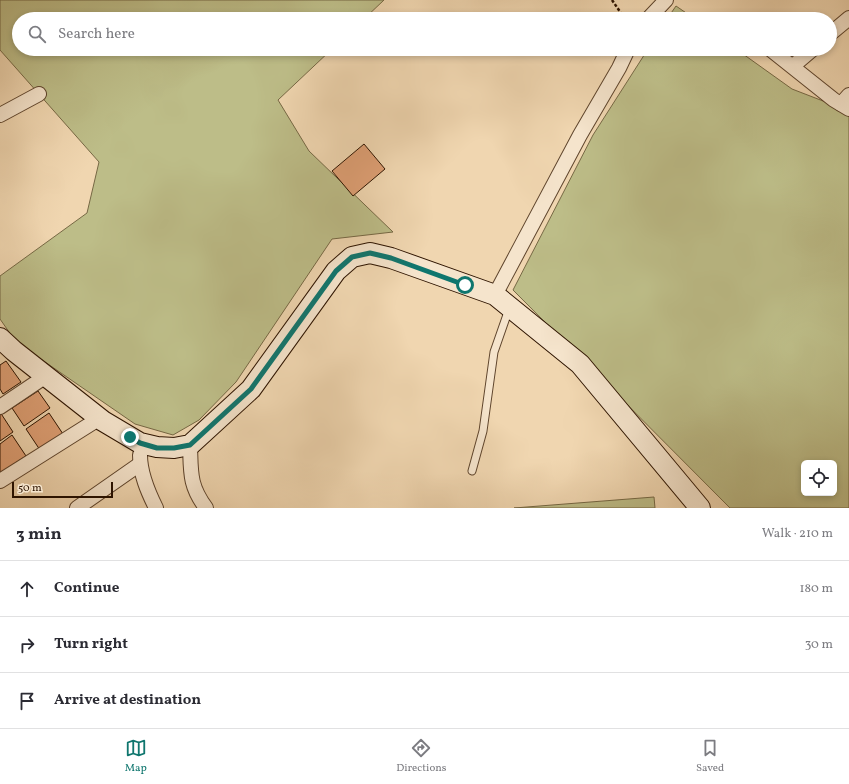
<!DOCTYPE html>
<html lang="en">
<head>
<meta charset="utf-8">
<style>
  body { margin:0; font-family:Vollkorn,serif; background:#f7f7f7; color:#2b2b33 }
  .controls { position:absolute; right:12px; bottom:12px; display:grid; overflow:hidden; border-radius:6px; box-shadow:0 2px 6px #0003 }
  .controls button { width:36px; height:36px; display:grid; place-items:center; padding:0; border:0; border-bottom:1px solid #e1e1e2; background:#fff; color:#2b2b33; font:20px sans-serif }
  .scale { position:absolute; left:12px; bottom:10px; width:101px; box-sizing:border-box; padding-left:4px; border:2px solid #2e1400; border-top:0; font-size:11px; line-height:14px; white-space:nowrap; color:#2e1400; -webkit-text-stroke:3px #f5e4cc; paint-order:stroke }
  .stop { position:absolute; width:12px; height:12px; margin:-9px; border:3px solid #0f766e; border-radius:50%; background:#fff }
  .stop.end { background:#0f766e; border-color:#fff; box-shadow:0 1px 4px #0008 }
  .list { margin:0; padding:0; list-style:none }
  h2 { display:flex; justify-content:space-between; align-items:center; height:52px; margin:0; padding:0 16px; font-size:17px }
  h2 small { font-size:13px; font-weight:400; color:#7c7c81 }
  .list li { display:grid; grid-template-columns:26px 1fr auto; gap:12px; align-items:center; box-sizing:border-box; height:56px; padding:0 16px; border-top:1px solid #e1e1e2 }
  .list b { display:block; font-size:15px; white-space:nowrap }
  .list em { font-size:13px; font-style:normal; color:#7c7c81 }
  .icon { flex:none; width:22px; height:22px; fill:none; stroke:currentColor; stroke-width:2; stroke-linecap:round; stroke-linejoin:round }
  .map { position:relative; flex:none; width:849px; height:508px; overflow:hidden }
  .search { position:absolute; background:#fff; box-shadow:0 2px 6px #0003; left:12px; right:12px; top:12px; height:44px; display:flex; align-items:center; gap:10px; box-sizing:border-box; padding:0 14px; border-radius:22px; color:#7c7c81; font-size:15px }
  .sheet { height:220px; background:#fff }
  nav { display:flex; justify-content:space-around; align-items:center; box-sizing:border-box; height:56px; border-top:1px solid #e1e1e2; background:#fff; font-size:11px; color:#7c7c81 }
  nav a { display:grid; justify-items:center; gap:2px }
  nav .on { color:#0f766e }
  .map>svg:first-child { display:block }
  .green { fill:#bdbd88; stroke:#766844; fill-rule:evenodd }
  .building { fill:#de9f74; stroke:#2e1400 }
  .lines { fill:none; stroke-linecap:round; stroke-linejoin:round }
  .lane-casing { stroke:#5e442c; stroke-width:9 }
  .street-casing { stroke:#5e442c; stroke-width:16 }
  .secondary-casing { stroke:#2e1400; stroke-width:22 }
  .path { stroke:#2e1400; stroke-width:2.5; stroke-dasharray:3 2; stroke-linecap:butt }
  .lane { stroke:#f5e4cc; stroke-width:7 }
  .street { stroke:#f5e4cc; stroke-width:14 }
  .secondary { stroke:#f5e4cc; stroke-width:20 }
  .route { stroke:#0f766e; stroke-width:5 }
</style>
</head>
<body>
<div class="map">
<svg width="849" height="508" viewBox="0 0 849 508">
  <rect width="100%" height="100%" fill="#f0d6b0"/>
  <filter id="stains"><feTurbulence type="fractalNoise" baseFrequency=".005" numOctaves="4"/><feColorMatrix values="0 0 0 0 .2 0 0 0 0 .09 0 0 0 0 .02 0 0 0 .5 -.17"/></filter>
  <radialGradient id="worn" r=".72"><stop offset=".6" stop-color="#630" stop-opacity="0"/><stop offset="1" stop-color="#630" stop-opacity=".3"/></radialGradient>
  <g class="green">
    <path d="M0,0h384l-20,19h-345v30h313l-54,51 31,51 84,81 -61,7 -96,143 -37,38 -26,15 -38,-11 -119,-82 -16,-23v-43l87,-63 12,-51 -99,-112z"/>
    <path d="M676,6l19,13h-28z"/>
    <path d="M648,49h88l56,40 57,22v397h-119l-217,-218 80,-155zM804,463h30v30h-30z"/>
    <path d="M654,497l1,11h-141z"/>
  </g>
  <g class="building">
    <path d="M364,144l21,25 -32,27 -21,-25z"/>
    <path d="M6,361l15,21 -18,12 -3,-5v-24z"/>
    <path d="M38,391l12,17 -26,18 -12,-18z"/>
    <path d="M0,412l13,20 -13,9z"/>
    <path d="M49,413l14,21 -23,16 -14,-21z"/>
    <path d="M12,435l14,21 -26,17v-29z"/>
  </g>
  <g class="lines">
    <defs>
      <path id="lane" d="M472,471l11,-40 11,-79 15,-43"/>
      <g id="street">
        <path d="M648,19l18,-19"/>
        <path d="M830,34l19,-16"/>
        <path d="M770,49l64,51 15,9"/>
        <path d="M793,66l20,-17"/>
        <path d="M841,104l8,-9"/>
        <path d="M0,115l39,-21"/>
        <path d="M495,295l85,-160 39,-67 9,-19"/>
        <path d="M0,407l46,-31"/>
        <path d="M190,445c1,27 -1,40 16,63"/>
        <path d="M140,455c0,19 8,37 16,53"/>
        <path d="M0,481l100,-63"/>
        <path d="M77,508l63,-44"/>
      </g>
      <path id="secondary" d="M0,338l14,13 89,70 37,22 17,4 17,1 16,-3 61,-56 85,-118 16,-14 18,-4 21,5 104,37 85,69 120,144"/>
    </defs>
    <use href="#lane" class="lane-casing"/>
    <use href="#street" class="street-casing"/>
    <use href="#secondary" class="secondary-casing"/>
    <path class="path" d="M612,0l13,19"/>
    <use href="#lane" class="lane"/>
    <use href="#street" class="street"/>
    <use href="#secondary" class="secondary"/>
  </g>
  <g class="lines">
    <path class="route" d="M130,437l10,6 17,5h17l16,-3 61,-56 85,-118 16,-14 18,-4 21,5 74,27"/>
  </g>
  <rect width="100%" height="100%" filter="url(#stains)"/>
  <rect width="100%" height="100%" fill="url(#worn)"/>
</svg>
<div class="controls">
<button><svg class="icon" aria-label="locate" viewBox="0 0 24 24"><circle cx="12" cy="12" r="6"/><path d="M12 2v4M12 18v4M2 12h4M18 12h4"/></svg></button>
</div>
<div class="scale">50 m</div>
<div class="stop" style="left:465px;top:285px"></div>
<div class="stop end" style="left:130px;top:437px"></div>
<div class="search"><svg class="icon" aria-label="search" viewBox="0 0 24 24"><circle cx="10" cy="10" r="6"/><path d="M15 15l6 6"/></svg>Search here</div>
</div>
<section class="sheet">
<h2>3 min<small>Walk · 210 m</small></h2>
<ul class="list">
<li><svg class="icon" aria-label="ahead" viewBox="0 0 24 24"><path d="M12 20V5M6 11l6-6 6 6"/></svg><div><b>Continue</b></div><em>180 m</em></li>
<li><svg class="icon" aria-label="right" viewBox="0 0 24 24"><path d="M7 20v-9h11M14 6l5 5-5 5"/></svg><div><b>Turn right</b></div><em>30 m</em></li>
<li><svg class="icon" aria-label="arrive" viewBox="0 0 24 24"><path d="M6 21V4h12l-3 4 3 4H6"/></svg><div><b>Arrive at destination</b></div></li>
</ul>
</section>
<nav>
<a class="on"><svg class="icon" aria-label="map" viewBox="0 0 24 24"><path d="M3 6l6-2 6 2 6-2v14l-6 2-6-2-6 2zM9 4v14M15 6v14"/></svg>Map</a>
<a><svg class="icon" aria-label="directions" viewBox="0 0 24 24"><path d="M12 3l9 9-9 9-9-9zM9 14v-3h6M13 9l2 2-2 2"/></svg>Directions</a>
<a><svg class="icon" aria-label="saved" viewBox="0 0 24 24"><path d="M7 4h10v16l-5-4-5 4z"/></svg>Saved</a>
</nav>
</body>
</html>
